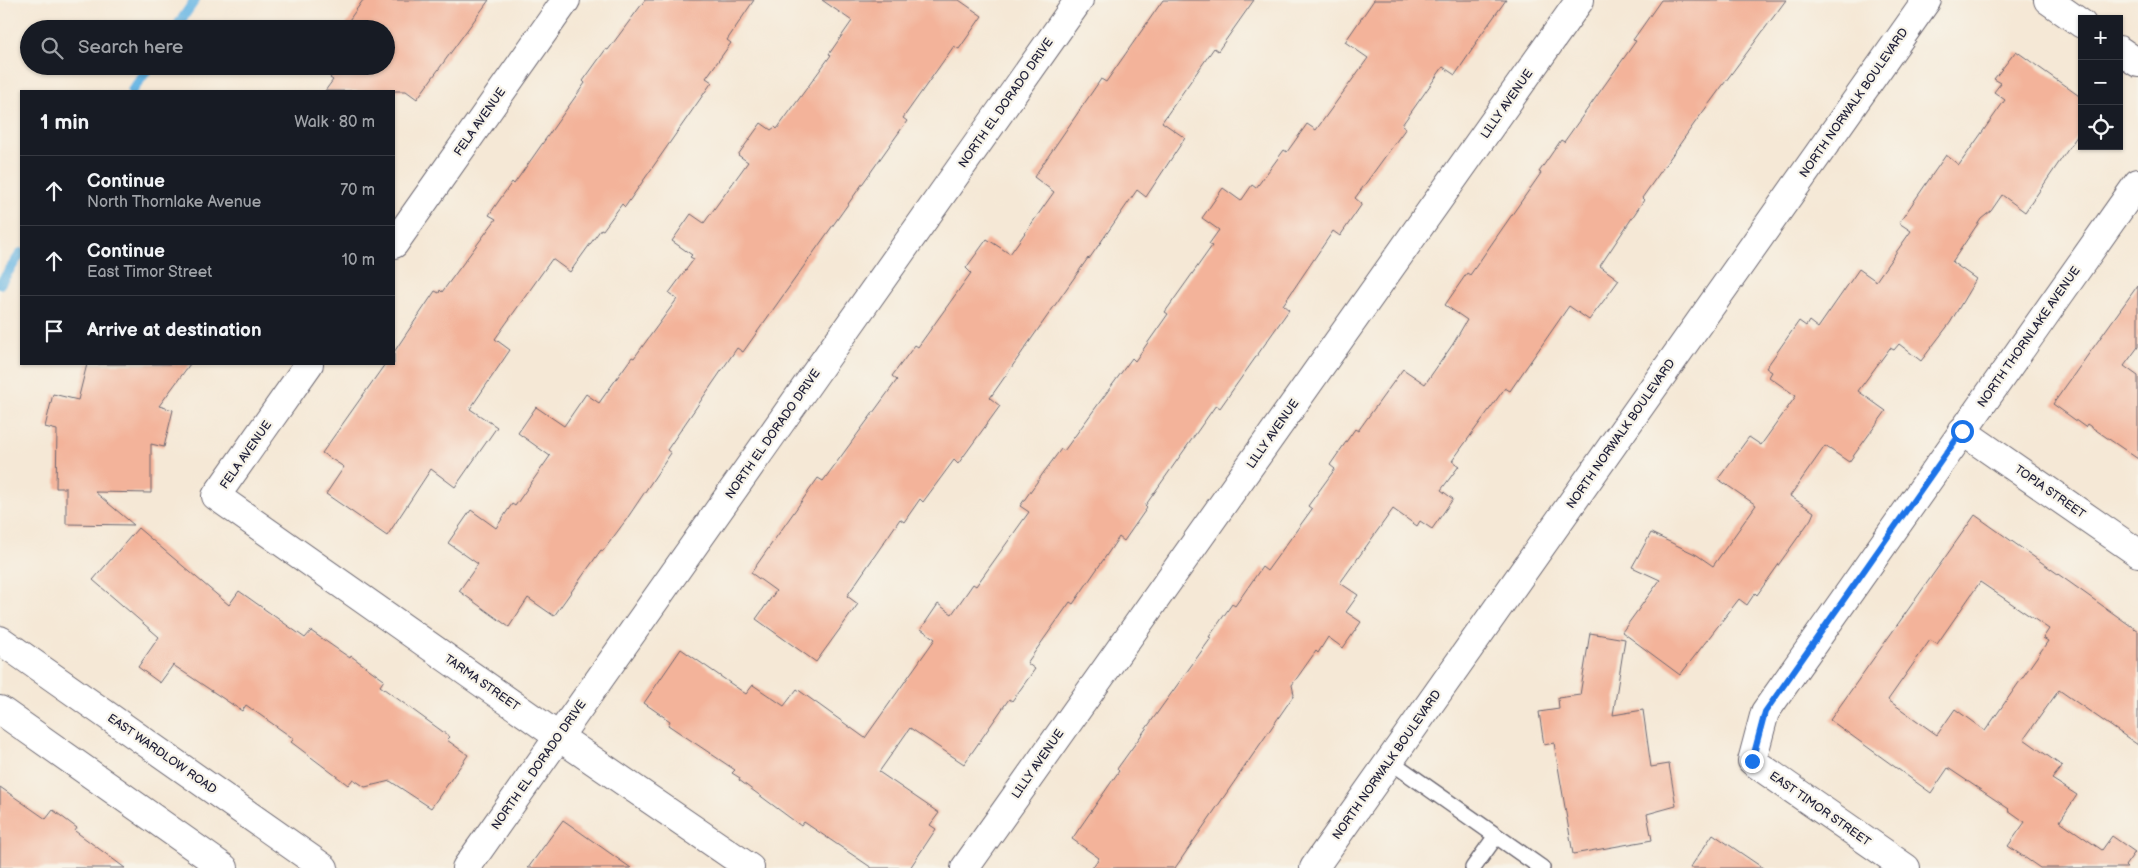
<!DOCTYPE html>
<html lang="en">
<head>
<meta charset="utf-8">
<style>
  body { margin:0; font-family:"Balsamiq Sans",sans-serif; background:#242831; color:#f1f3f6 }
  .controls { position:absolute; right:15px; top:15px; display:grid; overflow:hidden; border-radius:0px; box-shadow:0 1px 4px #0004 }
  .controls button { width:45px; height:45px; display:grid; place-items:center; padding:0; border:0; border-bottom:1px solid #363941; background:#171b24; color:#f1f3f6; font:25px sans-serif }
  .stop { position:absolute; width:15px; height:15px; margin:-11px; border:4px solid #1a73e8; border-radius:50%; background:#fff }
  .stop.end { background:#1a73e8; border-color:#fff; box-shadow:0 1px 5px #0008 }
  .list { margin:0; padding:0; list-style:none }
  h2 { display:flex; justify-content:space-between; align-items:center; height:65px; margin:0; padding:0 20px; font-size:21px }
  h2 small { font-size:16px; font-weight:400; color:#9ea1a6 }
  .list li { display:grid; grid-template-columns:32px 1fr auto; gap:15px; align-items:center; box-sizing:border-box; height:70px; padding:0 20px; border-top:1px solid #363941 }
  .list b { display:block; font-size:19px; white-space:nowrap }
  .list p { margin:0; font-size:16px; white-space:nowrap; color:#9ea1a6 }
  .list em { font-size:16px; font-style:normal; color:#9ea1a6 }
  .icon { flex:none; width:28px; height:28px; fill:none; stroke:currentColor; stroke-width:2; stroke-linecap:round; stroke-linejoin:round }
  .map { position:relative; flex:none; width:2138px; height:868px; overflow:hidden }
  .search { position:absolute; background:#171b24; box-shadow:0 1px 4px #0004; left:20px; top:20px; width:375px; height:55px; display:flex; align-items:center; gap:12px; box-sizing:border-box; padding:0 18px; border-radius:28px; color:#9ea1a6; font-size:19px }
  .panel { position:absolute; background:#171b24; box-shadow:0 1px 4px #0004; left:20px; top:90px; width:375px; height:275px; border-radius:0px }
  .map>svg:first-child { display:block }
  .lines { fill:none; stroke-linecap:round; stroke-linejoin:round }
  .stream { stroke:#6bb7e4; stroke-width:10 }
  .building { fill:#f3b39a; fill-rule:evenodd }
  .service-casing { stroke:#6c6771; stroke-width:18 }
  .minor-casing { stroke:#6c6771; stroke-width:30 }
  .secondary-casing { stroke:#6c6771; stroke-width:30 }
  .primary-casing { stroke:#6c6771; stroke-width:30 }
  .service { stroke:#fff; stroke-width:15 }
  .minor { stroke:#fff; stroke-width:28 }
  .secondary { stroke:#fff; stroke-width:28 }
  .primary { stroke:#fff; stroke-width:28 }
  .route { stroke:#1a73e8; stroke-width:6 }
  .labels { text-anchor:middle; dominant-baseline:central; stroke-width:4.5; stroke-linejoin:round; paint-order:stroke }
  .street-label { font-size:12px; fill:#22223b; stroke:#f7f3e8 }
</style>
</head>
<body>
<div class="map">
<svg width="2138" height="868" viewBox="0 0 2138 868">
  <rect width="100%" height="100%" fill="#f7f3e8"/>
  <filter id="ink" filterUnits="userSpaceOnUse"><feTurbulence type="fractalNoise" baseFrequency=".02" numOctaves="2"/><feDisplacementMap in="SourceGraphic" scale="10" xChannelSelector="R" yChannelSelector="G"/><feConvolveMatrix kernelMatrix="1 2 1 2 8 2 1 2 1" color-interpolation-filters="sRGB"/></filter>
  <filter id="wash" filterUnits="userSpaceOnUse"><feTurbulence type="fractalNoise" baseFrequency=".0096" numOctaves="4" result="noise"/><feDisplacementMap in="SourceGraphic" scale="20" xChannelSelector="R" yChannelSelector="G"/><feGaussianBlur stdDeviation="1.12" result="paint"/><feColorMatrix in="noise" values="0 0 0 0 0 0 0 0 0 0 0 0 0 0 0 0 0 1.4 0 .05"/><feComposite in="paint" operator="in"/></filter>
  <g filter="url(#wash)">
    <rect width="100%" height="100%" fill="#f5e8d6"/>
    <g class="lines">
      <g class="stream">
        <path d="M175,29l20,-29"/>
        <path d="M132,91l18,-25"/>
        <path d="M0,284l21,-31"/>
      </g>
    </g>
    <g id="blocks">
      <g class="building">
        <path d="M363,0h126l-72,99 -11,-8h-81l8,-11 -3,-2 8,-12h48v-37h-43z"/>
        <path d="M645,0h109l-27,40 4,3 -25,35 6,4 -87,125 -3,-3 -19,26 -2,-1 -31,43 -18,-13 -57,80 15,11 -40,59 27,18 -42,60 -24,-18 -44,67 -61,-42 18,-27 -22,-14 63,-89h9v-12l41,-61 4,2 1,-3 2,2 54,-73 -7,-4 23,-33 2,2 71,-101 -2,-2 23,-32 2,1z"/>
        <path d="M822,0h137l23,16 -23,33 -5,-3 -51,72 4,3 -164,231 -6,-4 -70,102 4,3 -45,67 -23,31 -2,-1 -47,66 -26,-18 -19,29 -50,-36 19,-27 -30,-21 23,-33 25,18 16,-24 3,2 35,-50 -32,-23 18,-26 28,19 22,-32 13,9 33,-46 2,1 43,-59 -8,-6 25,-34 -4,-2 2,-2 -20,-14 19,-27 13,9 44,-61 -10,-7 23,-32 10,7 4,-3 2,2 54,-74 -2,-1 23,-33z"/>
        <path d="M1163,0h91l-36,51 -4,-3 -52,74 23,16 -39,59 -9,-7 -48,69 -1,-1 -98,140 10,8 -42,58 -4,-4 -31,42 -3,-3 -16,23 -4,-3 -53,77 11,8 -42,58 -60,-43 20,-28 -25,-18 67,-95 5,3 74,-101 -5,-4 23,-31 3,2 53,-74 -5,-5 21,-29 23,15 44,-62 -20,-15 67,-98 5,3z"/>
        <path d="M1374,0h132l-31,43 1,1 -21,31 -12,-8 -41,58 4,3 -51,70 7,6 -22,32 -7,-5 -50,74 6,5 -69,98 -4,-3 -71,101 2,2 -23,33 -5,-4 -46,67 -3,-2 -43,61 8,6 -23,32 -3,-2 -45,65 -54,-36 -31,44 60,41 -9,12 6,4 -26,39h-38l-68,-46 -3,4 -62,-46 1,-2 -8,-5 3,-3 -67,-45 2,-4 -26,-18 37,-54 65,45 7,-9 31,21 13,-17 68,49 70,-99 -14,-10 17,-25 14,10 21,-30 3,2 53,-74 -9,-6 24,-34 17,-23 3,2 68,-93 3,3 33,-47 -3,-2 47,-66 -3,-2 10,-14 -17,-12 21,-30 18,13 11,-16 4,3 28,-38 3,2 20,-28 9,6 52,-72 -23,-16z"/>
        <path d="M1661,0h125l-92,124 -52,74 2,2 -44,66 19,14 -17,23 -13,17 -20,-14 -59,85 -5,-3 -53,73 7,5 -18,24 12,9 -21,30 -12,-8 -3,5 -24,-17 -53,74 18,12 -12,17 15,10 -18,26 -15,-11 -10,16 -2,-2 -24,34 2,10 -119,173h-83l7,-10 -27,-19 47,-68 -2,-2 94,-131 -2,-1 23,-33 3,2 27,-39 5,4 45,-62 -4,-3 27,-37 -5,-4 25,-36 3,2 45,-62 22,15 28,-40 14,-24 -22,-15 22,-32 3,2 71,-102 -2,-1 22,-32 3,2 72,-101 -3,-1z"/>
        <path d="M2016,51l66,47v31l-57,83 -23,-17 -11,16 -10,8 -29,43 24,17 -26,44 -29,38 -22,-17 -5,6 -4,-2 -32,43 28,20 -37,51 -24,-16 -35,50 24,16 -3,7 -54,76 -2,-2 -8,12 -8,-6 -59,76 -58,-43 38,-52 -28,-13 19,-34 46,22 16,11 43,-61 -38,-26 31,-42 12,8 35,-49 -27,-19 3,-5 -6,-4 33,-47 7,5 3,-5 9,7 41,-59 17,12 35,-50 -12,-8 47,-68 13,10 46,-65 -11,-8 7,-9 -7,-4z"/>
        <path d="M2138,285v62l-14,19 14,10v83l-51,-35 -2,3 -32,-23z"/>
        <path d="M87,364h103l-31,42 14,4 -9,37 -13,-3v49l-56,-1 39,33 -68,-1v-36h-10l1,-58 -12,-3 8,-33 25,6z"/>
        <path d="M1975,515l163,116v114l-79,-55 -35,49 38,27 -10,13 25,16 -17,26 42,29 10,-14 23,16 -10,14 2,2h-87l-32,-22 17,-24 -17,-12 1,-1 -61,-41 -17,25 -101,-73zM1980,582l69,47 -6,9 5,3 -63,90 -30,-22 -18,26 -49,-35 42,-60 7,4z"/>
        <path d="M138,528l91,77 10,-14 66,47 6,-7 39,27 1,-2 33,24 -4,6 70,51 -3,3 21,15 -37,53 -41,-27 -25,6 -12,-8 -5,6 -57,-43 3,-3 -48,-34 -4,6 -69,-46 -13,18 -22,-16 21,-30 -66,-57z"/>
        <path d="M1590,633l35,6 -12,76 30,-5 8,57 18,-3 7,42 -29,8 5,26 -79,14 -19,-111 -10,2 -5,-33 20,-3 -1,-11 22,-3z"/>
        <path d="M0,787l46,32 7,-9 24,18 -2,3 50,37h-125z"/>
        <path d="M563,820l68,48h-103z"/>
        <path d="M1713,834l50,34h-73z"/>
      </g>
    </g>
  </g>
  <g filter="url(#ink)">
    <use href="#blocks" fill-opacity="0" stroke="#6c6771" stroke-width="1"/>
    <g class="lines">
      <defs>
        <g id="service">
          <path d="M1390,761l152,107"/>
          <path d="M1473,868l23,-32"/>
        </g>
        <g id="minor">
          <path d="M2048,0l34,24"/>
          <path d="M2119,50l19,13"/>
          <path d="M394,244l172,-244"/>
          <path d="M309,364l-93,132 343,241 191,131"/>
          <path d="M1962,431l176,122"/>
          <path d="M466,868l613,-868"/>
          <path d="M965,868l615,-868"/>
          <path d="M1906,868l-154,-107 13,-49 373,-529"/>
        </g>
        <g id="secondary">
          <path d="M0,640l324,228"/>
          <path d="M0,710l224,158"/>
        </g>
        <path id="primary" d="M1314,868l613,-868"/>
      </defs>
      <use href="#service" class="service-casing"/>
      <use href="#minor" class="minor-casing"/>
      <use href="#secondary" class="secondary-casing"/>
      <use href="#primary" class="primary-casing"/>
      <use href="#service" class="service"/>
      <use href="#minor" class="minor"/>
      <use href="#secondary" class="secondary"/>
      <use href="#primary" class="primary"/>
    </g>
  </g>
  <g class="lines" filter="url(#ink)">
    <path class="route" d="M1752,761l13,-49 197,-281"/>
  </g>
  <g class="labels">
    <g class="street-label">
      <text transform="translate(1006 103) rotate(-55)">NORTH EL DORADO DRIVE</text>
      <text transform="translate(1854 103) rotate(-55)">NORTH NORWALK BOULEVARD</text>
      <text transform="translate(1507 104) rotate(-55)">LILLY AVENUE</text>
      <text transform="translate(480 122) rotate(-55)">FELA AVENUE</text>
      <text transform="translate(2029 337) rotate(-55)">NORTH THORNLAKE AVENUE</text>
      <text transform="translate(773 434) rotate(-55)">NORTH EL DORADO DRIVE</text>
      <text transform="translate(1273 434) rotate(-55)">LILLY AVENUE</text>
      <text transform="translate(1621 434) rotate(-55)">NORTH NORWALK BOULEVARD</text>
      <text transform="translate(246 455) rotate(-55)">FELA AVENUE</text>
      <text transform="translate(2050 492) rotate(35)">TOPIA STREET</text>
      <text transform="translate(482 683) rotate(35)">TARMA STREET</text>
      <text transform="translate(162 754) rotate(35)">EAST WARDLOW ROAD</text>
      <text transform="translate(1038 764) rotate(-55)">LILLY AVENUE</text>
      <text transform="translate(539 765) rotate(-55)">NORTH EL DORADO DRIVE</text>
      <text transform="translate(1387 765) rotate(-55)">NORTH NORWALK BOULEVARD</text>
      <text transform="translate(1820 809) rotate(35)">EAST TIMOR STREET</text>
    </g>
  </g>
</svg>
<div class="controls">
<button>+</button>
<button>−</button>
<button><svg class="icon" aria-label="locate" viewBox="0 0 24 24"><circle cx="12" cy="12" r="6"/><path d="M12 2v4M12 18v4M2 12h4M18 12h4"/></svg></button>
</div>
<div class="stop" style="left:1962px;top:431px"></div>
<div class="stop end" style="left:1752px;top:761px"></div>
<div class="search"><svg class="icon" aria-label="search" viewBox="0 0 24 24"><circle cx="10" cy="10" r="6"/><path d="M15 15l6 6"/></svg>Search here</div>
<section class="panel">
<h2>1 min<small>Walk · 80 m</small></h2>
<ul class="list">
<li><svg class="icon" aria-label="ahead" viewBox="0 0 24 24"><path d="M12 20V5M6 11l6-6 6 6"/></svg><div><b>Continue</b><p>North Thornlake Avenue</p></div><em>70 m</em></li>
<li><svg class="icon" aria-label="ahead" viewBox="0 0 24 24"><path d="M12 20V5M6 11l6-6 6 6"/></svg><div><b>Continue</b><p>East Timor Street</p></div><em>10 m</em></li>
<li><svg class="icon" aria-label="arrive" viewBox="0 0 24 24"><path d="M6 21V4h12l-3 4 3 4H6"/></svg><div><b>Arrive at destination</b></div></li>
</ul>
</section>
</div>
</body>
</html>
